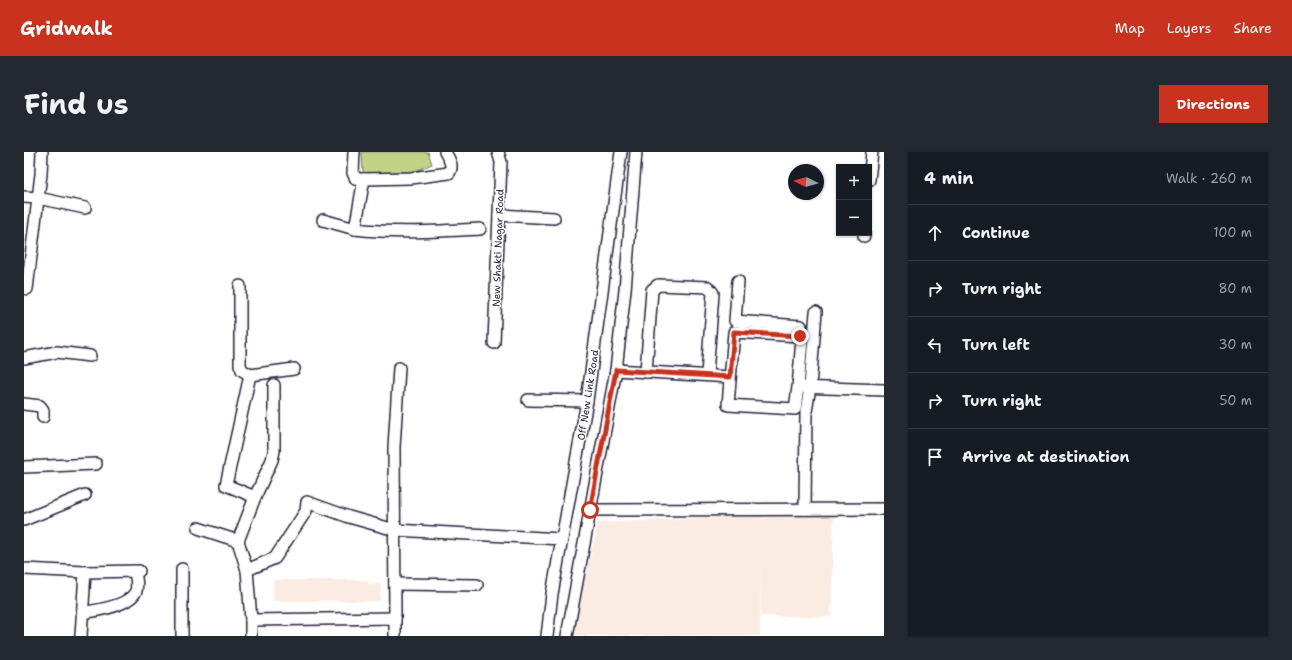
<!DOCTYPE html>
<html lang="en">
<head>
<meta charset="utf-8">
<style>
  body { margin:0; font-family:"Shantell Sans",sans-serif; background:#242831; color:#f1f3f6 }
  .controls { position:absolute; right:12px; top:12px; display:grid; overflow:hidden; border-radius:0px; box-shadow:0 1px 3px #0004 }
  .controls button { width:36px; height:36px; display:grid; place-items:center; padding:0; border:0; border-bottom:1px solid #363941; background:#171b24; color:#f1f3f6; font:20px sans-serif }
  .compass { position:absolute; left:764px; top:12px; width:36px; height:36px; border-radius:50%; background:#171b24; box-shadow:0 1px 3px #0004; rotate:275deg }
  .stop { position:absolute; width:12px; height:12px; margin:-9px; border:3px solid #c8321e; border-radius:50%; background:#fff }
  .stop.end { background:#c8321e; border-color:#fff; box-shadow:0 1px 4px #0008 }
  .list { margin:0; padding:0; list-style:none }
  h2 { display:flex; justify-content:space-between; align-items:center; height:52px; margin:0; padding:0 16px; font-size:17px }
  h2 small { font-size:13px; font-weight:400; color:#9ea1a6 }
  .list li { display:grid; grid-template-columns:26px 1fr auto; gap:12px; align-items:center; box-sizing:border-box; height:56px; padding:0 16px; border-top:1px solid #363941 }
  .list b { display:block; font-size:15px; white-space:nowrap }
  .list em { font-size:13px; font-style:normal; color:#9ea1a6 }
  .icon { flex:none; width:22px; height:22px; fill:none; stroke:currentColor; stroke-width:2; stroke-linecap:round; stroke-linejoin:round }
  .map { position:relative; flex:none; width:860px; height:484px; overflow:hidden; border-radius:0px }
  header { display:flex; align-items:center; gap:24px; box-sizing:border-box; height:56px; padding:0 20px; background:#c8321e; color:#fff }
  header strong { font-size:19px }
  nav { display:flex; gap:22px; margin-inline-start:auto; font-size:14px }
  .intro { display:flex; align-items:center; justify-content:space-between; box-sizing:border-box; height:96px; padding:0 24px }
  h1 { margin:0; font-size:28px }
  .button { padding:10px 18px; border-radius:0px; background:#c8321e; color:#fff; font-size:14px; font-weight:700 }
  main { display:flex; gap:24px; padding:0 24px }
  aside { flex:1; background:#171b24; border-radius:0px; box-shadow:0 1px 3px #0004 }
  .map>svg:first-child { display:block }
  .built { fill:#fbece3 }
  .green { fill:#c3d286; stroke:#727a60 }
  .lines { fill:none; stroke-linecap:round; stroke-linejoin:round }
  .street-casing { stroke:#22223b; stroke-width:14 }
  .street { stroke:#fff; stroke-width:11 }
  .route { stroke:#c8321e; stroke-width:5 }
  .labels { text-anchor:middle; dominant-baseline:central; stroke-width:3; stroke-linejoin:round; paint-order:stroke }
  .street-label { font-size:10px; fill:#22223b; stroke:#fff }
</style>
</head>
<body>
<header>
<strong>Gridwalk</strong>
<nav><a>Map</a><a>Layers</a><a>Share</a></nav>
</header>
<div class="intro"><h1>Find us</h1><a class="button">Directions</a></div>
<main>
<div class="map">
<svg width="860" height="484" viewBox="0 0 860 484">
  <rect width="100%" height="100%" fill="#fff"/>
  <filter id="ink" filterUnits="userSpaceOnUse"><feTurbulence type="fractalNoise" baseFrequency=".025" numOctaves="2"/><feDisplacementMap in="SourceGraphic" scale="8" xChannelSelector="R" yChannelSelector="G"/><feConvolveMatrix kernelMatrix="1 2 1 2 8 2 1 2 1" color-interpolation-filters="sRGB"/></filter>
  <g filter="url(#ink)">
    <g class="built">
      <path d="M739,363h71l-3,102 -70,-1v-54l-1,74h-188l26,-113z"/>
      <path d="M249,428h95v4h13l-1,17h-107z"/>
    </g>
    <path class="green" d="M338,0h66l4,12 -16,7 -25,6 -25,-2 -3,-2z"/>
    <g class="lines">
      <defs>
        <g id="street">
          <path d="M330,0l-1,21 3,6h8l47,-1 38,-5c5,-7 0,-14 -4,-21"/>
          <path d="M340,27l-9,50c42,5 83,2 125,0"/>
          <path d="M845,28l3,-28"/>
          <path d="M0,45l14,1 47,10"/>
          <path d="M475,63l55,3"/>
          <path d="M299,68l32,9"/>
          <path d="M840,84v-3"/>
          <path d="M714,129l-3,40 66,5"/>
          <path d="M216,134v79l2,5 8,5 -24,110 29,12 -17,44 9,29 4,50"/>
          <path d="M3,137l14,-115 1,-22"/>
          <path d="M470,191l7,-181 -3,-10"/>
          <path d="M0,206l33,-6 33,4"/>
          <path d="M592,218l114,7"/>
          <path d="M622,220l6,-82 6,-5 50,2 5,6 -6,82"/>
          <path d="M226,223l44,-6"/>
          <path d="M774,235l4,-48 -2,-3 -66,-4 -6,73 67,4 3,-22 86,3"/>
          <path d="M504,248l59,1"/>
          <path d="M0,252l16,2 3,4v7"/>
          <path d="M0,315l72,-3"/>
          <path d="M231,345l17,-37 2,-9v-66"/>
          <path d="M781,357l1,-97 4,-25 6,-75"/>
          <path d="M566,358l294,-1"/>
          <path d="M0,368l61,-25"/>
          <path d="M174,376l40,13"/>
          <path d="M0,417l61,3 54,-1"/>
          <path d="M223,418l28,-12 31,-47 1,-9 42,15 46,13 166,9"/>
          <path d="M371,432l82,1"/>
          <path d="M63,460c13,-2 43,-7 49,-21 2,-6 0,-13 -1,-19"/>
          <path d="M371,466l-1,-171 5,-79"/>
          <path d="M57,484l4,-64"/>
          <path d="M158,484v-67"/>
          <path d="M227,484v-16l144,-2v18"/>
          <path d="M523,484l5,-42 35,-193 34,-249"/>
          <path d="M543,484l49,-266 9,-80 11,-138"/>
        </g>
      </defs>
      <use href="#street" class="street-casing"/>
      <use href="#street" class="street"/>
    </g>
  </g>
  <g class="lines" filter="url(#ink)">
    <path class="route" d="M566,358l26,-140 114,7 4,-45 66,4"/>
  </g>
  <g class="labels">
    <g class="street-label">
      <text transform="translate(474 96) rotate(-88)">New Shakti Nagar Road</text>
      <text transform="translate(564 243) rotate(-81)">Off New Link Road</text>
    </g>
  </g>
</svg>
<div class="controls">
<button>+</button>
<button>−</button>
</div>
<svg class="compass" viewBox="-18 -18 36 36"><path d="M0-13l5 13h-10z" fill="#e53935"/><path d="M0 13l5-13h-10z" fill="#9ea1a6"/></svg>
<div class="stop" style="left:566px;top:358px"></div>
<div class="stop end" style="left:776px;top:184px"></div>
</div>
<aside>
<h2>4 min<small>Walk · 260 m</small></h2>
<ul class="list">
<li><svg class="icon" aria-label="ahead" viewBox="0 0 24 24"><path d="M12 20V5M6 11l6-6 6 6"/></svg><div><b>Continue</b></div><em>100 m</em></li>
<li><svg class="icon" aria-label="right" viewBox="0 0 24 24"><path d="M7 20v-9h11M14 6l5 5-5 5"/></svg><div><b>Turn right</b></div><em>80 m</em></li>
<li><svg class="icon" aria-label="left" viewBox="0 0 24 24"><path d="M17 20v-9H6M10 6l-5 5 5 5"/></svg><div><b>Turn left</b></div><em>30 m</em></li>
<li><svg class="icon" aria-label="right" viewBox="0 0 24 24"><path d="M7 20v-9h11M14 6l5 5-5 5"/></svg><div><b>Turn right</b></div><em>50 m</em></li>
<li><svg class="icon" aria-label="arrive" viewBox="0 0 24 24"><path d="M6 21V4h12l-3 4 3 4H6"/></svg><div><b>Arrive at destination</b></div></li>
</ul>
</aside>
</main>
</body>
</html>
